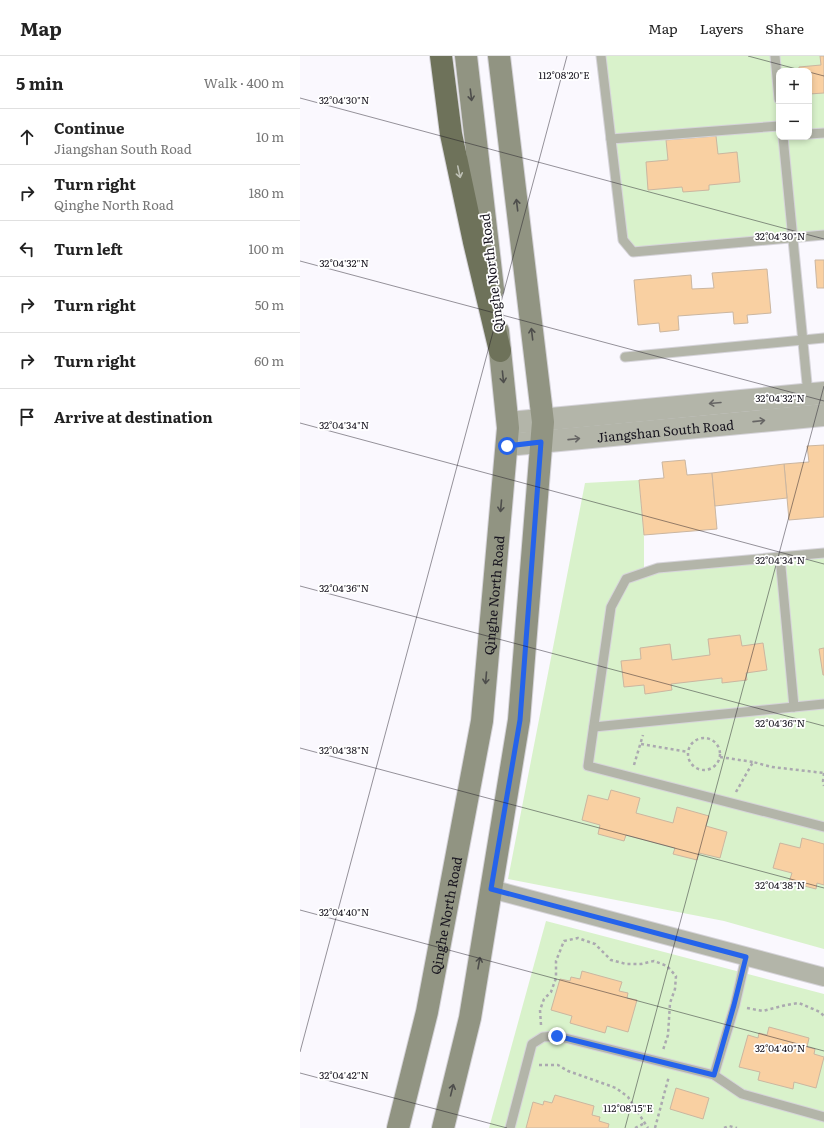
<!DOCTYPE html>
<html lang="en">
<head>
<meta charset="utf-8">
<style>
  body { margin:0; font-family:Literata,serif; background:#f2f2f2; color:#222 }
  .controls { position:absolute; right:12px; top:12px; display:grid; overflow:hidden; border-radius:8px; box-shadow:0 2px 6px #0003 }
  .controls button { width:36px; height:36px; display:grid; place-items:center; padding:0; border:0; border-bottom:1px solid #e0e0e0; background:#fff; color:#222; font:20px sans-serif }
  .stop { position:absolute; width:12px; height:12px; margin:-9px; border:3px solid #2563eb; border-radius:50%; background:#fff }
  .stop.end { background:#2563eb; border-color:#fff; box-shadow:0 1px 4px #0008 }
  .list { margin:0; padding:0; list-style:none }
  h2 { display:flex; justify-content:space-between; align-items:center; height:52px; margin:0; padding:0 16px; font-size:17px }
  h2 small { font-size:13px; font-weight:400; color:#767676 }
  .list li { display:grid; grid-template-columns:26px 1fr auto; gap:12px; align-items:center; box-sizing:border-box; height:56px; padding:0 16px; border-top:1px solid #e0e0e0 }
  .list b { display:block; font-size:15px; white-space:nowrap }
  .list p { margin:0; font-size:13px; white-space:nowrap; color:#767676 }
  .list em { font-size:13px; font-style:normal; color:#767676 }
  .icon { flex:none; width:22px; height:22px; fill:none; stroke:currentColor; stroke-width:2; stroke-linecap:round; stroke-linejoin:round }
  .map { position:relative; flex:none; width:524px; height:1072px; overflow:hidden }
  header { display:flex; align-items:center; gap:24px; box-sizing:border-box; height:56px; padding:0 20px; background:#fff; border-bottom:1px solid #e0e0e0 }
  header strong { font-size:19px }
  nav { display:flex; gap:22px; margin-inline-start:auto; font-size:14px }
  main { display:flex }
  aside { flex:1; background:#fff }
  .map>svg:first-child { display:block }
  .green { fill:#d9f2cb; fill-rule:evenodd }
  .building { fill:#f9d0a2; stroke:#cbb6a0 }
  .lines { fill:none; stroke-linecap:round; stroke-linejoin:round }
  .service-casing { stroke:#d6d4da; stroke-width:11 }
  .minor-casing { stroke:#d6d4da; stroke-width:20 }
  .tertiary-casing { stroke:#d6d4da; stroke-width:24 }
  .secondary-casing { stroke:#d6d4da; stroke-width:24 }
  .trunk-casing { stroke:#d6d4da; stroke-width:24 }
  .path { stroke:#aba9b0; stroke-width:2.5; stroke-dasharray:3 3; stroke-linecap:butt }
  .service { stroke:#b3b5a9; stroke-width:9 }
  .minor { stroke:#b3b5a9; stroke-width:18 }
  .tertiary { stroke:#b3b5a9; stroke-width:22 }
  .secondary { stroke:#919482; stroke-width:22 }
  .trunk { stroke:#6e725a; stroke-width:22 }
  .oneway { stroke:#4e4e4c }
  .oneway2 { stroke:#bec0b5 }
  .oneway3 { stroke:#666564 }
  .route { stroke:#2563eb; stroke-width:5 }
  .ticks { fill:none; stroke:#18151f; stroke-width:1; stroke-opacity:0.45 }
  .labels { text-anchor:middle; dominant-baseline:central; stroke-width:3.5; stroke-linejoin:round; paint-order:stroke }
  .street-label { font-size:13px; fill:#18151f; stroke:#fff }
  .ticks-label { font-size:10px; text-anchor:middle; fill:#18151f; stroke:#fff; stroke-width:3.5; stroke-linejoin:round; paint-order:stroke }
</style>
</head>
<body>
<header>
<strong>Map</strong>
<nav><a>Map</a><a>Layers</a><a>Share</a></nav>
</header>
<main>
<aside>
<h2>5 min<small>Walk · 400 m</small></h2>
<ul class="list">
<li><svg class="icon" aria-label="ahead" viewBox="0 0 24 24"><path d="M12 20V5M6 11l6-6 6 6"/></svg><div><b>Continue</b><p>Jiangshan South Road</p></div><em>10 m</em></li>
<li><svg class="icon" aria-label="right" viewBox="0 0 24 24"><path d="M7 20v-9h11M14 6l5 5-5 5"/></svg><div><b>Turn right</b><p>Qinghe North Road</p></div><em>180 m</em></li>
<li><svg class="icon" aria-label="left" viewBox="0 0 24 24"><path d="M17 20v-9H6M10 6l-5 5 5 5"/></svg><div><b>Turn left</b></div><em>100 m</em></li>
<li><svg class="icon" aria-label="right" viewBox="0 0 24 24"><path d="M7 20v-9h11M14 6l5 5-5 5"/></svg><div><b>Turn right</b></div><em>50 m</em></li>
<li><svg class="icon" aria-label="right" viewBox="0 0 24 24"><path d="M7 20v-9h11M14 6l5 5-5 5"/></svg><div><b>Turn right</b></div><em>60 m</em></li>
<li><svg class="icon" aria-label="arrive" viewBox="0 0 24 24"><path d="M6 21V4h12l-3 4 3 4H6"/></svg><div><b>Arrive at destination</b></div></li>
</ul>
</aside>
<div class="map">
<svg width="524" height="1072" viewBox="0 0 524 1072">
  <rect width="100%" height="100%" fill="#faf8fe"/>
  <g class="green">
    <path d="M301,0h223v179l-191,17 -10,-12zM479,15h30v66h-30z"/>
    <path d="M339,424l5,55v37l180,-19v396l-100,-28 -216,-42 77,-396z"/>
    <path d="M246,865l278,73v134h-335z"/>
  </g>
  <g class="building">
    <path d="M520,0h4v37l-15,1v-23h-10v-4l22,-2z"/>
    <path d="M416,80l2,18 19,-2 3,30 -31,3v5l-26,2 -1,-5 -34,3 -2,-28 22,-2 -2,-20z"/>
    <path d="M515,204h9v28h-7z"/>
    <path d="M467,213l4,44 -24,2 1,8 -14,1 -1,-12 -55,4 1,14 -19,2 -1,-9 -21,2 -4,-45 57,-5 1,14 22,-1 -2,-15z"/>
    <path d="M524,389v72l-35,3 -5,-56 25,-2 -2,-16z"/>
    <path d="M385,404l2,15 25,-2 5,56 -73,6 -5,-55 25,-2 -2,-16z"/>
    <path d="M484,408l3,34 -72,8 -3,-33z"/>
    <path d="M440,579l2,11 21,-3 4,27 -21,3 1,7 -25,3v-5l-51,6 1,6 -27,4 -1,-9 -20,2 -3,-26 20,-2 -1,-11 30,-4 2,16 38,-5 -2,-16z"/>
    <path d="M524,592v27h-1l-4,-26z"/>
    <path d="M311,734l29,8 -4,15 37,10 4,-16 32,9 -3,10 21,6 -7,26 -21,-5 -2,7 -24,-6 2,-6 -49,-13 -2,6 -26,-7 2,-9 -18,-5 6,-25 20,5z"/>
    <path d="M502,782l22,6v41l-7,-2 -1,6 -27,-7 3,-9 -19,-5 7,-25 20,5z"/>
    <path d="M282,915l40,11 -3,9 9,2 -1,5 10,2 -9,32 -21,-6 -2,7 -35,-10 2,-7 -21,-6 9,-31 10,2 1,-4 9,2z"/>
    <path d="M469,971l40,11 -2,9 8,2 -1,5 10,3 -8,31 -22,-6 -1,7 -35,-9 2,-8 -21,-5 9,-32 10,3 1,-5 8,2z"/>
    <path d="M376,1032l33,10 -6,21 -33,-10z"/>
    <path d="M255,1039l39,11 -2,9 8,2 -1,4 10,3 -1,4h-82l7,-26 10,3 1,-4 8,2z"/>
  </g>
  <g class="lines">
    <defs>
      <g id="service">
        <path d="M301,0l22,184 10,12 191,-17"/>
        <path d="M475,0l4,43"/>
        <path d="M509,78l15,-1"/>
        <path d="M483,81l25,257"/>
        <path d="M311,83l168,-13"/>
        <path d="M325,301l199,-19"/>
        <path d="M524,497l-166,15 -32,11 -15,28 -23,159 236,61"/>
        <path d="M480,501l14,150"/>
        <path d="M294,671l230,-23"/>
        <path d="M414,1019l21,-70 11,-48"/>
        <path d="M210,1072l22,-84 11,-7 14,-1 157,39 28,19 82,23"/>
      </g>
      <path id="minor" d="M191,833l333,88"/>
      <g id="tertiary">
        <path d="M208,367l316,-30"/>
        <path id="s1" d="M207,389l317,-30"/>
      </g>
      <g id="secondary">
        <path d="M166,0l27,233"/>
        <path id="s2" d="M98,1072l29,-116 55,-291 26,-293 -10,-97"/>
        <path d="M143,1072l27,-110 49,-298 24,-298 -44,-366"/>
      </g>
      <path id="trunk" d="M141,0l10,78 23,108 26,109"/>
    </defs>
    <use href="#service" class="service-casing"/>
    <use href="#minor" class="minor-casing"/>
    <use href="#tertiary" class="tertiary-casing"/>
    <use href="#secondary" class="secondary-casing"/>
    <use href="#trunk" class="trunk-casing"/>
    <g class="path">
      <circle cx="404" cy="698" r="16"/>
      <path d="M341,688l47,8"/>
      <path d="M420,701l33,5"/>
      <path d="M334,709l9,-30"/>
      <path d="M524,717l-1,8 1,5"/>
      <path d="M436,736l17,-30 19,5 52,6"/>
      <path d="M447,952l16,3 23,-6 13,-2 21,9 4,4"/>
      <path d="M241,969l-1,-15 4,-11 7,-7 5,-14v-17l8,-20 14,-3 17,6 16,16 15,4h15l13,-3 13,5 9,10 -1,13 -5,14 -2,32 -5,15"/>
      <path d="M239,1009h19l10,6 48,17 12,9 20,31"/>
      <path d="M335,1072l10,-5"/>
      <path d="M355,1072l14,-52"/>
      <path d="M424,1072l5,-2 8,2"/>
    </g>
    <use href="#service" class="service"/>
    <use href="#minor" class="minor"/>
    <use href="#tertiary" class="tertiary"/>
    <use href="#secondary" class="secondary"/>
    <use href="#trunk" class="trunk"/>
  </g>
  <defs><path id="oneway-shaft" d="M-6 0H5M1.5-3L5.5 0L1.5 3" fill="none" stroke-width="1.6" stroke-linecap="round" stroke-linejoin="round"/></defs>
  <g class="oneway">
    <use href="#oneway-shaft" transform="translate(171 39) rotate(83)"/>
    <use href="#oneway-shaft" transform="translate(217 149) rotate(-97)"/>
    <use href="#oneway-shaft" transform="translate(232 278) rotate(-97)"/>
    <use href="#oneway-shaft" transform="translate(203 321) rotate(84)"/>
    <use href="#oneway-shaft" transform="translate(201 450) rotate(95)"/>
    <use href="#oneway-shaft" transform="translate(186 622) rotate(95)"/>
    <use href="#oneway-shaft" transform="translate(179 907) rotate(-80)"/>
    <use href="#oneway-shaft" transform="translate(152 1034) rotate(-76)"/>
  </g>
  <use class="oneway2" href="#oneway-shaft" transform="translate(159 116) rotate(78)"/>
  <g class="oneway3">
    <use href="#oneway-shaft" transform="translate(415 347) rotate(175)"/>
    <use href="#oneway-shaft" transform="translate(459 365) rotate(-6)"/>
    <use href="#oneway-shaft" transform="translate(274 383) rotate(-6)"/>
  </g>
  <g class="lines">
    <path class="route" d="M207,390l34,-4 -21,278 -29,169 255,68 -12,48 -20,70 -157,-39"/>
  </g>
  <path class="ticks" d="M448,0l56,15M509,16l15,4M0,42l524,141M0,205l524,140M0,367l524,141M0,530l524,140M0,692l524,140M0,854l524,141M0,996l267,-996M0,1017l207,55M325,1072l199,-742"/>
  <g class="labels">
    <g class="street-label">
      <text transform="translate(191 217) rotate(-97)">Qinghe North Road</text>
      <text stroke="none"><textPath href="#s1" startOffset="159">Jiangshan South Road</textPath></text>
      <text stroke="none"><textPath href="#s2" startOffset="542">Qinghe North Road</textPath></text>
      <text stroke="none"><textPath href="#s2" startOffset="218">Qinghe North Road</textPath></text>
    </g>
  </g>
  <g class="ticks-label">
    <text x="264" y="23">112°08'20"E</text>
    <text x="44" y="48">32°04'30"N</text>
    <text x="480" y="184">32°04'30"N</text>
    <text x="44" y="211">32°04'32"N</text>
    <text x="480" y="346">32°04'32"N</text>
    <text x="44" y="373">32°04'34"N</text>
    <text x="480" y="508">32°04'34"N</text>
    <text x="44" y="536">32°04'36"N</text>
    <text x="480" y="671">32°04'36"N</text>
    <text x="44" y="698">32°04'38"N</text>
    <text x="480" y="833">32°04'38"N</text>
    <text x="44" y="860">32°04'40"N</text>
    <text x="480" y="996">32°04'40"N</text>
    <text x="44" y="1023">32°04'42"N</text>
    <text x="328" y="1056">112°08'15"E</text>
  </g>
</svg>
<div class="controls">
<button>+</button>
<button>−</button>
</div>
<div class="stop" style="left:207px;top:390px"></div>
<div class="stop end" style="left:257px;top:980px"></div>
</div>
</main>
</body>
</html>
